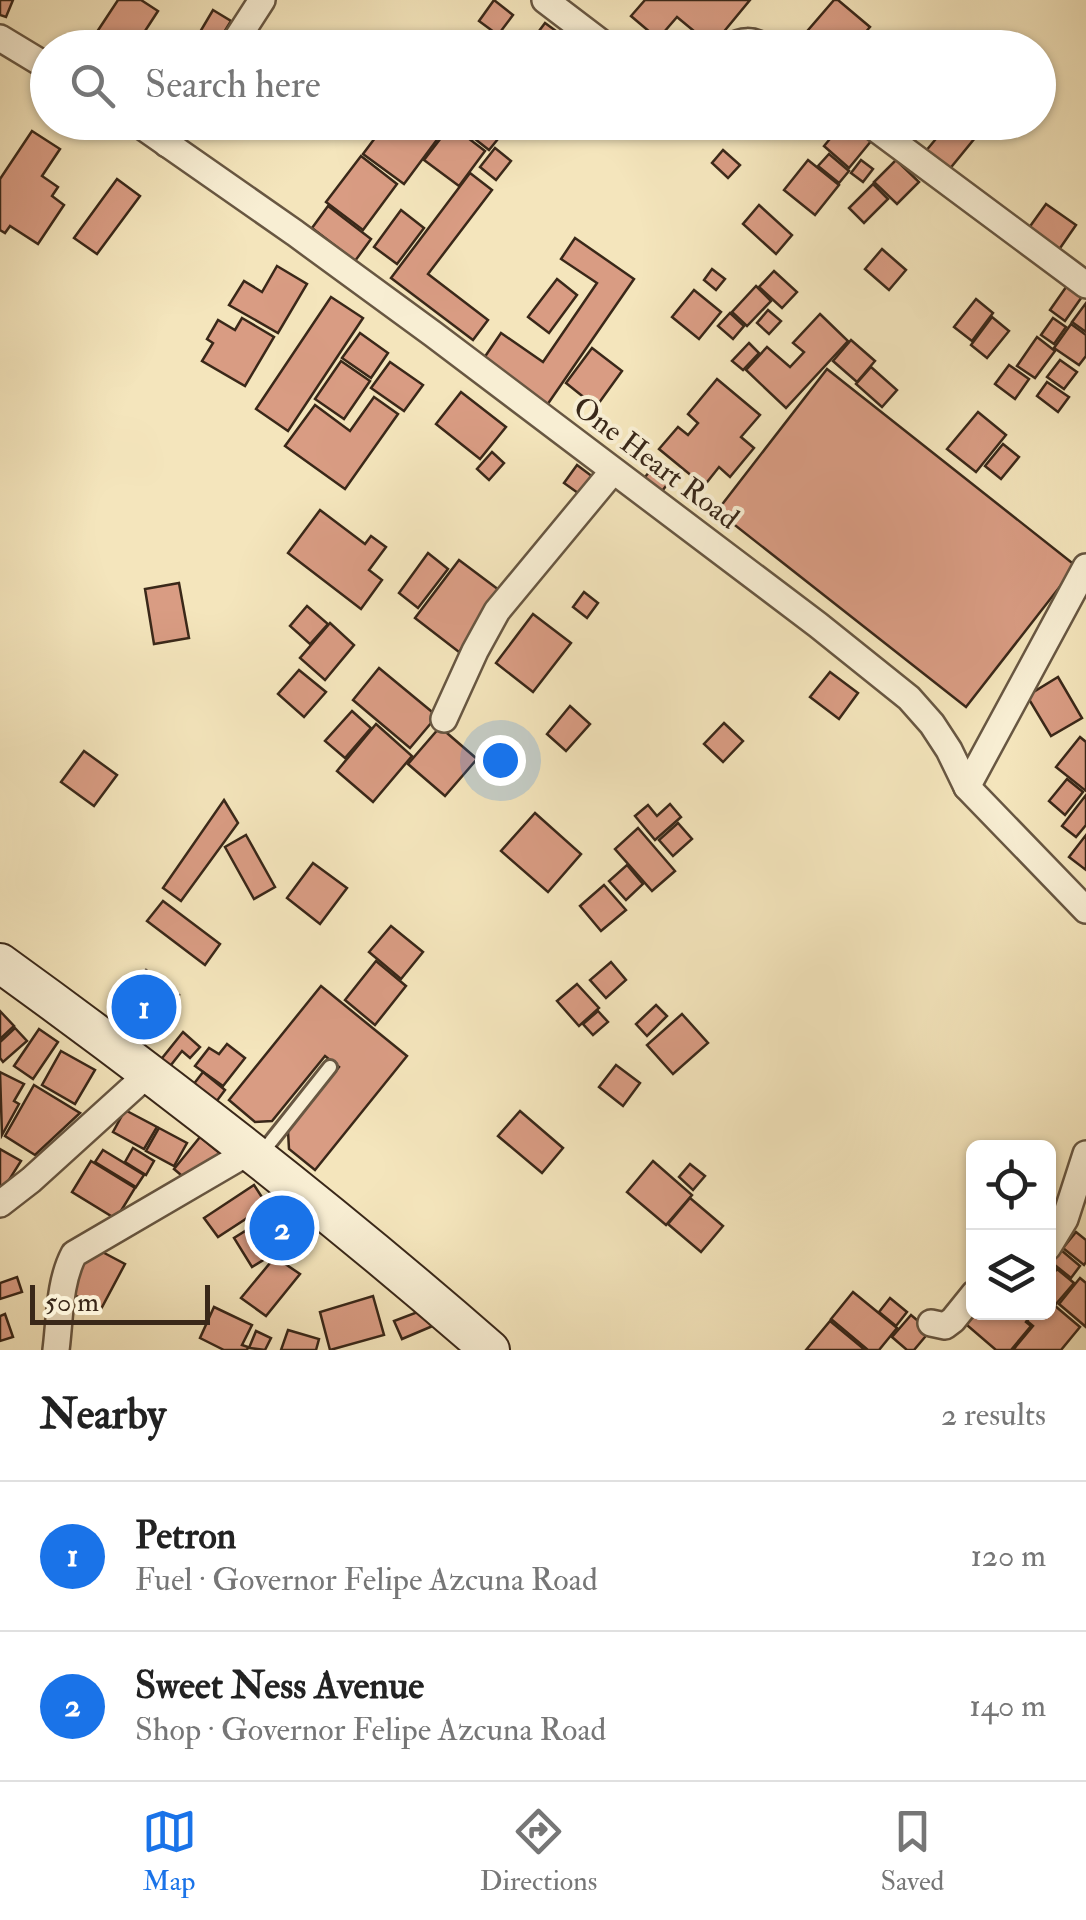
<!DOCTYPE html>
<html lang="en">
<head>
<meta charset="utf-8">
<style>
  body { margin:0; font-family:"IM FELL Double Pica",serif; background:#f6f6f6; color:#222 }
  .controls { position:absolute; right:30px; bottom:30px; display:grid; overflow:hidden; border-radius:15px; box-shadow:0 2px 8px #0004 }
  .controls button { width:90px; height:90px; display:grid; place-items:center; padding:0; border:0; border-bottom:2px solid #e0e0e0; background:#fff; color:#222; font:50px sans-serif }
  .scale { position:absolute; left:30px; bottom:25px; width:180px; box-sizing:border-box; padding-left:10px; border:5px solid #3a2819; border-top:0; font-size:28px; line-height:35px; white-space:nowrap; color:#3a2819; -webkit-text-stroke:8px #f8eed3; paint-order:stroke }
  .you { position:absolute; left:500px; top:760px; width:35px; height:35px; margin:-25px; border:8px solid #fff; border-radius:50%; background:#1a73e8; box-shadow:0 0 0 15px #1a73e833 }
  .badge { display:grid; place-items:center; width:65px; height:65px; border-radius:50%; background:#1a73e8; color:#fff; font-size:32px; font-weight:700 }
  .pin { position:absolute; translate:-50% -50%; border:5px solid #fff; box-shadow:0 2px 10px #0006 }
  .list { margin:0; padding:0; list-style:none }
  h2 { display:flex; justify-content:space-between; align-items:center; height:130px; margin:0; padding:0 40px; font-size:42px }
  h2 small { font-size:32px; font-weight:400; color:#767676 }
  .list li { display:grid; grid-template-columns:65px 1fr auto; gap:30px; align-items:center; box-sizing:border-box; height:150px; padding:0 40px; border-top:2px solid #e0e0e0 }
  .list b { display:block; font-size:38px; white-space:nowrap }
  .list p { margin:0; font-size:32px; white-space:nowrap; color:#767676 }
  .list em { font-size:32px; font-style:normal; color:#767676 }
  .icon { flex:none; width:55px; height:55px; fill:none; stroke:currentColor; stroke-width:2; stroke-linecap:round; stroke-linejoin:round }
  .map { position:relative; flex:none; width:1086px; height:1350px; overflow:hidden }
  .search { position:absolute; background:#fff; box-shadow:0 2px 8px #0004; left:30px; right:30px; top:30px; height:110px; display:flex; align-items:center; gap:25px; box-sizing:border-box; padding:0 35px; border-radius:55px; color:#767676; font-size:38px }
  .sheet { height:430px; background:#fff }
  nav { display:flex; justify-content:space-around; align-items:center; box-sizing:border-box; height:140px; border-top:2px solid #e0e0e0; background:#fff; font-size:28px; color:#767676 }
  nav a { display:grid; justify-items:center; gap:5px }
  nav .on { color:#1a73e8 }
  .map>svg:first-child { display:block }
  .building { fill:#d99c83; stroke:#3a2819; stroke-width:2.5 }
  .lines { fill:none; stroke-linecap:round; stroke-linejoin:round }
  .lane-casing { stroke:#685742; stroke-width:18 }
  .street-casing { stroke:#685742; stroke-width:30 }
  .secondary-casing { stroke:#3a2819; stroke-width:42 }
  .lane { stroke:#f8eed3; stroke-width:12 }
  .street { stroke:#f8eed3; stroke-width:25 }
  .secondary { stroke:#f8eed3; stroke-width:38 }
  .labels { text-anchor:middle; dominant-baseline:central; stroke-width:8; stroke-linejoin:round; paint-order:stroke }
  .street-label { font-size:30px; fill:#3a2819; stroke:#f8eed3 }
</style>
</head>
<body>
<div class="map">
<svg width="1086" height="1350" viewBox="0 0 1086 1350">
  <rect width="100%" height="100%" fill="#f4e5bc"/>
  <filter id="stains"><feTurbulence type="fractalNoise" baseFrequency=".002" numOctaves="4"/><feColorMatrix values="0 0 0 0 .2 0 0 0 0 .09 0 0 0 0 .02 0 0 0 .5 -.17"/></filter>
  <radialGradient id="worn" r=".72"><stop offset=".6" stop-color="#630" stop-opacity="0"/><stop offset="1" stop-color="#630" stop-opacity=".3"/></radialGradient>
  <g class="building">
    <path d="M0,0h13l-7,17 -6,-2z"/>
    <path d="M118,0h23l17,11 -24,37h-39l-6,-4z"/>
    <path d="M494,0l19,15 -15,20 -19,-14z"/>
    <path d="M645,0h105l-38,46 -35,-29 -19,22 -27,-23z"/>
    <path d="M834,0h4l32,27 -18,21h-50l-5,-5z"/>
    <path d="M213,10l18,11 -16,26 -18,-10z"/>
    <path d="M545,23l22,16 -6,9h-16l-12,-9z"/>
    <path d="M520,32l21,16h-33z"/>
    <path d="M387,122h33l19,15 -35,47 -41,-30z"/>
    <path d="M483,122l-10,17 -21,-16v-1z"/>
    <path d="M844,122h7l21,18 -23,28 -25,-22z"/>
    <path d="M950,122h17l12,11 -31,38 -23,-19z"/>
    <path d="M488,123l14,11 -13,16 -14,-11z"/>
    <path d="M451,125l34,26 -26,35 -35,-26z"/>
    <path d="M32,131l28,18 -18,27 16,11 -6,9 12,9 -26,39 -28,-18 -5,7 -5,-3v-51z"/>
    <path d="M495,148l16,13 -15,19 -16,-13z"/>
    <path d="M723,150l17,15 -12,13 -16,-15z"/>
    <path d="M829,154l20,17 -10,12 -21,-17z"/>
    <path d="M361,156l36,28 -34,46 -37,-28z"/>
    <path d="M808,160l31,25 -24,30 -31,-25z"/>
    <path d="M861,160l12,9 -10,13 -12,-9z"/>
    <path d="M896,160l23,22 -22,22 -23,-22z"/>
    <path d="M470,173l22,17 -64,84 60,46 -15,20 -82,-62z"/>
    <path d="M117,179l23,17 -43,58 -23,-16z"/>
    <path d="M873,184l15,15 -24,24 -15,-15z"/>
    <path d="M1046,204l30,21 -20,29 -30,-22z"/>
    <path d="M759,205l33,30 -16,19 -33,-30z"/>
    <path d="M328,206l43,33 -16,22 -43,-33z"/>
    <path d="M401,210l23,18 -27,36 -23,-17z"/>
    <path d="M575,238l59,41 -89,129 -65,-44 21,-31 42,29 54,-79 -36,-24z"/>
    <path d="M882,249l24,21 -17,20 -24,-21z"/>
    <path d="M277,266l30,18 -29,49 -49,-28 15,-24 18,11z"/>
    <path d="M712,269l13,10 -9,11 -12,-10z"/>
    <path d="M774,271l23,21 -15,16 -23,-21z"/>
    <path d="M557,279l20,16 -28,38 -21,-16z"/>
    <path d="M1071,280l15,11 -21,30 -15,-11z"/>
    <path d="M756,286l15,15 -24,25 -15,-14z"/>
    <path d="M694,290l27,22 -22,27 -27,-22z"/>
    <path d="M331,297l32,21 -75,113 -32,-22z"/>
    <path d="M976,299l17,14 -21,28 -18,-14z"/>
    <path d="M1086,303v29l-14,-10z"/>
    <path d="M768,310l13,11 -12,13 -12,-11z"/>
    <path d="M730,313l14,13 -11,13 -15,-13z"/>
    <path d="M820,314l28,27 -62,67 -40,-38 21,-23 23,20 14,-15 -11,-9z"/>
    <path d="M992,317l17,14 -22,27 -16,-13z"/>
    <path d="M242,318l32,19 -29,49 -43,-25 11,-18 -6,-4 11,-19 17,10z"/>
    <path d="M1053,318l13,9 -12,17 -13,-9z"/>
    <path d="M1071,324l15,11v21l-7,9 -25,-17z"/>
    <path d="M360,333l28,20 -17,25 -29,-20z"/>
    <path d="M1037,337l18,14 -20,27 -18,-12z"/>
    <path d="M851,340l24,21 -18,21 -24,-21z"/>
    <path d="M749,343l10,10 -16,17 -11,-9z"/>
    <path d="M592,348l30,23 -26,36 -30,-24z"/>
    <path d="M1060,360l17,12 -13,17 -17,-12z"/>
    <path d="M341,361l29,20 -26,38 -29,-20z"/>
    <path d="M390,362l33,23 -19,26 -33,-23z"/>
    <path d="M1009,365l20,14 -14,20 -20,-15z"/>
    <path d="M871,367l26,23 -15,17 -26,-23z"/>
    <path d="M827,369l249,197 -110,141 -249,-196z"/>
    <path d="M717,379l43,36 -19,22 13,11 -24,29 -11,-10 -15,19 -45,-37 19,-22 10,8 10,-12 -10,-9z"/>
    <path d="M1047,382l22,15 -11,15 -21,-16z"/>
    <path d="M461,392l45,35 -26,32 -44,-35z"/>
    <path d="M374,397l24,17 -53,75 -60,-43 30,-41 35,26z"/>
    <path d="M978,412l28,23 -30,37 -29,-23z"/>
    <path d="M1003,444l16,13 -18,22 -16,-13z"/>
    <path d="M492,452l12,11 -15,17 -12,-11z"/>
    <path d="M659,460l17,13 -17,22 -18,-13z"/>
    <path d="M577,465l20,15 -12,18 -21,-15z"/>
    <path d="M320,510l45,34 6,-8 15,11 -17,23 13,10 -21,29 -73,-56z"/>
    <path d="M428,553l20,16 -30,39 -19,-15z"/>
    <path d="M459,560l44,33 -44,59 -44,-34z"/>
    <path d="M179,583l10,55 -35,6 -9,-55z"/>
    <path d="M584,592l14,11 -11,15 -14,-11z"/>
    <path d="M307,606l21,18 -18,20 -20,-18z"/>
    <path d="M533,614l38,29 -38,49 -37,-29z"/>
    <path d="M330,623l24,22 -29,35 -25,-22z"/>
    <path d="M379,668l58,48 -27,32 -57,-48z"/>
    <path d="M299,670l27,22 -22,25 -26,-23z"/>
    <path d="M830,672l28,21 -19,26 -29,-22z"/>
    <path d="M1058,677l24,41 -31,18 -24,-40z"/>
    <path d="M570,706l20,18 -24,27 -19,-17z"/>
    <path d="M352,711l19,17 -26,30 -20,-17z"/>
    <path d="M724,723l19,18 -20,21 -19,-18z"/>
    <path d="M376,724l36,32 -39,46 -36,-31z"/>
    <path d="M440,727l37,32 -32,37 -37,-32z"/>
    <path d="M1080,737l6,5v49l-30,-24z"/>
    <path d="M84,751l33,24 -23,31 -33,-24z"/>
    <path d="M1067,779l16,13 -18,23 -16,-14z"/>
    <path d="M1086,795v30l-10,12 -14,-11z"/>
    <path d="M224,800l14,23 -57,78 -18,-13z"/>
    <path d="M670,804l11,13 -26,23 -20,-24 13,-11 9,11z"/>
    <path d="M535,813l46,41 -33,38 -47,-41z"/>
    <path d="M678,823l14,16 -19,17 -14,-16z"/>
    <path d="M638,828l37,43 -23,20 -37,-42z"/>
    <path d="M246,835l29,52 -21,12 -29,-52z"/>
    <path d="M1086,835v35l-17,-13z"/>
    <path d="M313,863l34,25 -27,36 -33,-26z"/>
    <path d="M627,865l16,19 -17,16 -17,-19z"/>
    <path d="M604,885l22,25 -25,21 -21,-25z"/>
    <path d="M163,901l57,43 -15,21 -58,-44z"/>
    <path d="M391,926l32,26 -22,27 -32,-27z"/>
    <path d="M376,961l30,25 -31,39 -30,-25z"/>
    <path d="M611,962l15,18 -20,18 -16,-18z"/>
    <path d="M146,970l33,25 -37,49 -33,-26z"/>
    <path d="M577,984l22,24 -20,18 -22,-25z"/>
    <path d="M321,986l86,70 -92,114 -26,-21 -1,-18 51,-64 -14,-11 -53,65 -17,1 -26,-22z"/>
    <path d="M656,1005l11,11 -20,20 -11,-12z"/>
    <path d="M0,1011l14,15 -14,13z"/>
    <path d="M598,1011l10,11 -15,13 -10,-11z"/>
    <path d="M682,1014l26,29 -35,31 -26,-29z"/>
    <path d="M15,1028l12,13 -24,21 -3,-4v-16z"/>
    <path d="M39,1029l19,13 -25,37 -19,-13z"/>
    <path d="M183,1032l17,15 -10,11 -8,-7 -15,19 -8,-8z"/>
    <path d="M227,1044l18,14 -22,28 -28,-20 14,-18 10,6z"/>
    <path d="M61,1051l34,19 -20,34 -33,-19z"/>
    <path d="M616,1065l24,18 -17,23 -24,-19z"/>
    <path d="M0,1072l24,12 -10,17 5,3 -17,31z"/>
    <path d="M203,1072l22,18 -9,12 -23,-17z"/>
    <path d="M34,1085l46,28 -45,42 -30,-19z"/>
    <path d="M125,1110l32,17 -13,22 -31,-17z"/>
    <path d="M520,1111l43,37 -21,25 -44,-37z"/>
    <path d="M159,1128l28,15 -13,23 -28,-15z"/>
    <path d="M200,1137l22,18 -34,26 -14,-12z"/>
    <path d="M133,1148l21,13 -8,14 -21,-13z"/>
    <path d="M0,1149l21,12 -17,27 -4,-2z"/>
    <path d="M103,1150l41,25 -8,12 -41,-25z"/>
    <path d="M91,1161l44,27 -19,31 -44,-27z"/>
    <path d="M653,1161l39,34 -26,30 -39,-33z"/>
    <path d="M690,1164l15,12 -12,14 -14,-13z"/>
    <path d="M254,1185l13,20 -49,32 -14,-19z"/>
    <path d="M690,1198l33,28 -22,26 -33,-28z"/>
    <path d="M277,1211l19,29 -44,27 -18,-29z"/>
    <path d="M1076,1232l10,8v22l-2,3 -21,-17z"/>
    <path d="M91,1246l34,18 -24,45 -34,-18z"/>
    <path d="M1061,1250l19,16 -9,12 -20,-16z"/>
    <path d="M275,1257l25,17 -34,42 -25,-18z"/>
    <path d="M1057,1269l17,14 -18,21 -8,-7v-17z"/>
    <path d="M17,1277l5,15 -22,7v-16z"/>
    <path d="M1080,1278l6,5v44l-27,-23z"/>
    <path d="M853,1292l44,36 -18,22h-11l-37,-31z"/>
    <path d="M373,1296l11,39 -54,15 -10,-38z"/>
    <path d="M890,1298l17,14 -11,14 -17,-14z"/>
    <path d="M1048,1300l32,27 -19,23h-48l20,-24 -6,-5 7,-9h14z"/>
    <path d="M214,1307l38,18 -10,20 6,2 -1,3h-23l-24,-12z"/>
    <path d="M428,1308l7,17 -33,14 -8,-18z"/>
    <path d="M974,1312h51l5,4 -4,6 5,4 -20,24h-15l-35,-30z"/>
    <path d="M5,1314l8,23 -13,4v-25z"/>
    <path d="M911,1315l19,16 -16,19h-7l-15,-13z"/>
    <path d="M830,1321l35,29h-59z"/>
    <path d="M288,1330l31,9 -3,11h-35z"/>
    <path d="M256,1331l15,7 -6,12 -16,-2z"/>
  </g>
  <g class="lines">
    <defs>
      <path id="lane" d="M261,1154l69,-87"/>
      <g id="street">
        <path d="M545,0l63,48"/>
        <path d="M0,38l48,29"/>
        <path d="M231,48l31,-48"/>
        <path d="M728,48c14,-8 24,-9 38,0"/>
        <path d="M136,122l159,111 138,101 385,291 91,73 23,26 17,26 18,37 119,123"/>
        <path d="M867,122l219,163"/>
        <path d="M167,144l14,-22"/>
        <path d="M444,719l31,-68 22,-40 116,-140"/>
        <path d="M967,787l119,-220"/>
        <path d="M0,1204l31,-24 118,-107"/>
        <path d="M1048,1247l17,-28 21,-65"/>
        <path d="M931,1323l14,3 8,-6 21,-26"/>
        <path d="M56,1350c4,-31 3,-68 18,-96l178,-104"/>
      </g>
      <path id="secondary" d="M0,963c169,122 333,250 490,387"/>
    </defs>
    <use href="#lane" class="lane-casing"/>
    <use href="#street" class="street-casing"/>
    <use href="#secondary" class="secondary-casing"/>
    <use href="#lane" class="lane"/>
    <use href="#street" class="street"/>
    <use href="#secondary" class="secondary"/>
  </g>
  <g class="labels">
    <g class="street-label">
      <text transform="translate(656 463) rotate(37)">One Heart Road</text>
    </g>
  </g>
  <rect width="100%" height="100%" filter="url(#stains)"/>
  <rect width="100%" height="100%" fill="url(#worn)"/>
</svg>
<div class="controls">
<button><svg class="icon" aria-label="locate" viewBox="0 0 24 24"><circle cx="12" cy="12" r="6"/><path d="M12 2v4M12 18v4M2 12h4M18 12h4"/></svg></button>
<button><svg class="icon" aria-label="layers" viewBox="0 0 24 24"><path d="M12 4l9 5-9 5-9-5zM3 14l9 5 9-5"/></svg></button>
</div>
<div class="scale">50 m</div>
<div class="you"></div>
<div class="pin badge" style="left:144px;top:1007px">1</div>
<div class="pin badge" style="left:282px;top:1228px">2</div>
<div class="search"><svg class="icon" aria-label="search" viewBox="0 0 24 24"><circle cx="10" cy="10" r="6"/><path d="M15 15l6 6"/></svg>Search here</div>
</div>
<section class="sheet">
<h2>Nearby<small>2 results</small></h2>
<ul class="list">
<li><span class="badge">1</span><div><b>Petron</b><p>Fuel · Governor Felipe Azcuna Road</p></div><em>120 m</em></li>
<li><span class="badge">2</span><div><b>Sweet Ness Avenue</b><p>Shop · Governor Felipe Azcuna Road</p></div><em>140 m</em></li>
</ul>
</section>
<nav>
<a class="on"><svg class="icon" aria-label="map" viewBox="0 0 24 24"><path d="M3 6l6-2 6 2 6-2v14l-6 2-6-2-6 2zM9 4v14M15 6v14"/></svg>Map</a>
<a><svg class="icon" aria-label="directions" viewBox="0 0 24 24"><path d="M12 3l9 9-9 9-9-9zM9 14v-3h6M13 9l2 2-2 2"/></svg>Directions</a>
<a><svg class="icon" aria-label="saved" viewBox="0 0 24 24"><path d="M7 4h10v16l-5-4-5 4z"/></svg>Saved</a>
</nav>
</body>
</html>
